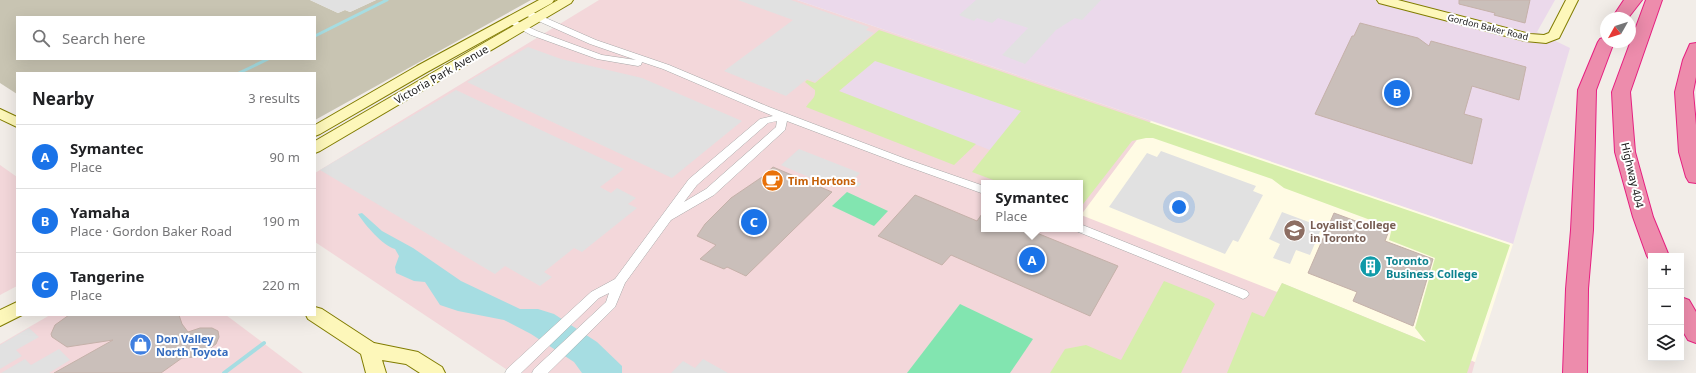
<!DOCTYPE html>
<html lang="en">
<head>
<meta charset="utf-8">
<style>
  body { margin:0; font-family:"Noto Sans",sans-serif; background:#f6f6f6; color:#202124 }
  .controls { position:absolute; right:12px; bottom:12px; display:grid; overflow:hidden; border-radius:0px; box-shadow:0 4px 16px #0002 }
  .controls button { width:36px; height:36px; display:grid; place-items:center; padding:0; border:0; border-bottom:1px solid #e0e0e0; background:#fff; color:#202124; font:20px sans-serif }
  .compass { position:absolute; left:1600px; top:12px; width:36px; height:36px; border-radius:50%; background:#fff; box-shadow:0 4px 16px #0002; rotate:231deg }
  .you { position:absolute; left:1179px; top:207px; width:14px; height:14px; margin:-10px; border:3px solid #fff; border-radius:50%; background:#1a73e8; box-shadow:0 0 0 6px #1a73e833 }
  .badge { display:grid; place-items:center; width:26px; height:26px; border-radius:50%; background:#1a73e8; color:#fff; font-size:13px; font-weight:700 }
  .pin { position:absolute; translate:-50% -50%; border:2px solid #fff; box-shadow:0 1px 4px #0006 }
  .popup { position:absolute; left:981px; top:180px; width:102px; height:52px; box-sizing:border-box; display:grid; place-content:center; border-radius:0px; background:#fff; filter:drop-shadow(0 1px 3px #0005); font-size:13px; white-space:nowrap; color:#757577 }
  .popup b { font-size:15px; color:#202124 }
  .popup::after { content:''; position:absolute; left:50%; top:100%; margin-left:-8px; border:8px solid transparent; border-top-color:#fff }
  .list { margin:0; padding:0; list-style:none }
  h2 { display:flex; justify-content:space-between; align-items:center; height:52px; margin:0; padding:0 16px; font-size:17px }
  h2 small { font-size:13px; font-weight:400; color:#757577 }
  .list li { display:grid; grid-template-columns:26px 1fr auto; gap:12px; align-items:center; box-sizing:border-box; height:64px; padding:0 16px; border-top:1px solid #e0e0e0 }
  .list b { display:block; font-size:15px; white-space:nowrap }
  .list p { margin:0; font-size:13px; white-space:nowrap; color:#757577 }
  .list em { font-size:13px; font-style:normal; color:#757577 }
  .icon { flex:none; width:22px; height:22px; fill:none; stroke:currentColor; stroke-width:2; stroke-linecap:round; stroke-linejoin:round }
  .map { position:relative; flex:none; width:1696px; height:373px; overflow:hidden }
  .search { position:absolute; background:#fff; box-shadow:0 4px 16px #0002; left:16px; top:16px; width:300px; height:44px; display:flex; align-items:center; gap:10px; box-sizing:border-box; padding:0 14px; border-radius:0px; color:#757577; font-size:15px }
  .panel { position:absolute; background:#fff; box-shadow:0 4px 16px #0002; left:16px; top:72px; width:300px; height:244px; border-radius:0px }
  .map>svg:first-child { display:block }
  .commercial { fill:#f3d7da; fill-rule:evenodd }
  .industrial { fill:#ebd9eb }
  .education { fill:#fffbe4 }
  .construction { fill:#c8c4b2; fill-rule:evenodd }
  .grass { fill:#d6eeab }
  .pitch { fill:#82e5b0 }
  .parking { fill:#e1e1e1 }
  .water { fill:#a6dde2 }
  .lines { fill:none; stroke-linecap:round; stroke-linejoin:round }
  .stream-far1 { stroke:#a6dde2; stroke-width:3 }
  .stream { stroke:#a6dde2; stroke-width:4 }
  .building { fill:#cabfba; stroke:#c5b1a9 }
  .street-casing { stroke:#a8a8a8; stroke-width:1 }
  .secondary-casing { stroke:#817c00; stroke-width:2 }
  .highway-casing { stroke:#e61f80; stroke-width:2 }
  .street { fill:#fff; fill-rule:evenodd }
  .secondary { fill:#fdf7ba; fill-rule:evenodd }
  .highway { fill:#ed8cac; fill-rule:evenodd }
  .labels { text-anchor:middle; dominant-baseline:central; stroke-width:4; stroke-linejoin:round; paint-order:stroke }
  .far-street-label { font-size:9px; fill:#212121; stroke:#fff }
  .street-label { font-size:11px; fill:#212121; stroke:#fff }
  .food-label { font-size:11px; font-weight:bold; fill:#c56008; stroke:#fff; text-anchor:start }
  .education-label { font-size:11px; font-weight:bold; fill:#785e54; stroke:#fff; text-anchor:start }
  .culture-label { font-size:11px; font-weight:bold; fill:#0d838f; stroke:#fff; text-anchor:start }
  .shop-label { font-size:11px; font-weight:bold; fill:#366cbe; stroke:#fff; text-anchor:start }
</style>
</head>
<body>
<div class="map">
<svg width="1696" height="373" viewBox="0 0 1696 373">
  <rect width="100%" height="100%" fill="#f2ede8"/>
  <g class="commercial">
    <path d="M599,0h198l354,121 -69,94 200,68 193,79 -3,11h-960l-197,-131v-69zM984,183h96v46h-96z"/>
    <path d="M0,165l17,12v109l-17,9z"/>
    <path d="M50,315h176l77,58h-303v-29z"/>
  </g>
  <g class="industrial">
    <path d="M797,0h758l-18,32 33,16 -57,196z"/>
    <path d="M875,60l147,51 -32,39 -151,-59z"/>
  </g>
  <path class="education" d="M1151,121l362,123 -38,118 -193,-79 -5,9 -196,-77z"/>
  <path class="construction" d="M0,0h310l28,13 7,-3 5,2 26,-12h155l-216,120v-47h-298v21l-17,-11zM17,17h298v42h-298z"/>
  <g class="grass">
    <path d="M879,30l631,215 -43,128h-240l25,-61 12,5 18,-34 144,59 -11,-14 20,-70 -46,-18 3,-12 -108,-40 -12,-9 -119,-41h-7l-14,3 -52,67v-25h-79l-29,-11 49,-61 -146,-50 -36,30 137,53 -22,21 -148,-58c4,-7 10,-8 9,-17l-10,-8 2,-2 8,3z"/>
    <path d="M1164,281l45,18 6,5 -34,69h-131l15,-24 21,-4 35,15z"/>
  </g>
  <g class="pitch">
    <path d="M847,192l41,19 -14,15 -42,-20z"/>
    <path d="M960,304l73,35 -23,34h-103z"/>
  </g>
  <g class="parking">
    <path d="M310,0h66l-26,12 -5,-2 -7,3z"/>
    <path d="M738,0h53l78,27 -3,3 8,3 -59,49 -8,-3 -21,17 -62,-25 69,-51z"/>
    <path d="M976,0h125l-19,20 -7,-2 -19,12 -31,34 -23,-9 26,-27 -30,-10 -6,5 -15,-5 -3,3 -15,-6z"/>
    <path d="M528,47l33,12 81,19 100,43 -70,57 -205,-96z"/>
    <path d="M456,90l168,79 -24,18 11,6 6,-5 19,10 -8,6 9,4 -55,44 -8,-4 -30,24 8,5 -12,9 -35,-20 -10,8 -175,-104z"/>
    <path d="M799,149l61,24 -7,7 8,4 -3,3 -11,-5 -3,2 -10,-4 -5,6 -48,-21z"/>
    <path d="M1161,151l95,35 -3,5 10,4 -25,47 -5,-2 -8,14 -116,-47 38,-54 10,4z"/>
    <path d="M1282,212l40,15 -12,28 -14,-5 -6,14 -17,-6 7,-14 -11,-5z"/>
    <path d="M29,328l10,9 -23,13 6,6 -22,13v-24z"/>
    <path d="M59,349l11,11 -21,13h-48l24,-14 6,6z"/>
    <path d="M703,359l25,14h-57l12,-12 12,7z"/>
  </g>
  <path class="water" d="M362,213l20,18 31,17 48,33 59,28h18l16,5 43,28 25,24v7h-40l-8,-11 -43,-28 -27,-14 -46,-9 -18,-6 -15,-23 -11,-1 -18,-8 -1,-6 4,-11 -4,-7c-12,-3 -30,-24 -37,-35z"/>
  <g class="lines">
    <g class="stream-far1">
      <path d="M315,36l72,-36"/>
      <path d="M239,73l29,-14"/>
    </g>
    <path class="stream" d="M224,373l40,-30"/>
  </g>
  <g class="building">
    <path d="M1459,0h71l-5,23 -31,-8 1,-2 -36,-9z"/>
    <path d="M1360,23l58,15 11,8 2,-5 95,26 -7,33 -47,-14 -8,28 18,5 -10,45 -157,-50 37,-78h2z"/>
    <path d="M773,167l59,25 -86,84 -19,-9 -3,2 -24,-10 16,-14 -19,-9 8,-12 26,-26 31,-21z"/>
    <path d="M915,195l62,26 7,-10v18h43l91,37 -28,50 -139,-61 -9,10 -64,-29z"/>
    <path d="M1334,213l54,20 -3,8 48,18 -20,67 -60,-25 4,-9 -49,-19z"/>
    <path d="M69,315h110l3,9 6,8 12,-4h12l6,3 1,6 -3,7 -11,8 -10,5 -13,1 -21,15h-107l59,-33 -46,7 -15,-10 -1,-3 4,-9z"/>
  </g>
  <g class="lines">
    <defs>
      <g id="street">
        <path d="M530,11l66,29 73,25 100,42 137,52 78,27v8l-86,-31 -111,-42 -2,9 -71,65 -43,25 -46,63 -10,24 -67,66h-16l2,-4 72,-67 3,-9 -10,5 -78,75h-16l2,-4 84,-77 24,-13 74,-100 71,-60 13,-3 -110,-47 -21,-7 -1,3 -3,1 -41,-7 -66,-24 -26,-14 4,-3 3,1 25,12 65,24 34,5 -46,-16 -63,-28 -1,-2 1,-2zM777,121l-1,6 -70,62 -22,13 13,-17 71,-62z"/>
        <path d="M1080,224l167,67 2,3 -2,3 -4,2 -4,-2 -163,-66 -1,-2h5z"/>
      </g>
      <g id="secondary">
        <path d="M539,0h15l-2,3 -125,69 -107,62 -5,2v-11l102,-59z"/>
        <path d="M558,0h15l-2,3 -251,148 -5,2v-12z"/>
        <path d="M1377,0h21l132,34 14,1 5,-2 17,-33h12l-19,38 -13,5 -21,-2 -146,-38z"/>
        <path d="M0,109l17,8v10l-17,-8z"/>
        <path d="M17,302v13h5l-22,11v-16z"/>
        <path d="M315,307l7,2 52,34 44,9 24,15 3,6h-25l-14,-9 -24,-4 4,13h-20l-5,-19 -53,-35 -2,-4h9z"/>
      </g>
      <g id="highway">
        <path d="M1624,0h18l-14,18h-16z"/>
        <path d="M1646,0h16l-32,92 5,60 18,65 16,39h-18v6l-4,-6 -14,-39 -18,-65 -3,-60z"/>
        <path d="M1606,37v5h8l-18,48 -3,140 -5,59 -1,84h-24l3,-84 5,-59 7,-140 20,-48 2,-3z"/>
        <path d="M1696,43v34l-3,15 3,33v58l-7,-1 -3,-5 -7,-25 -4,-60 8,-32 7,-16z"/>
        <path d="M1681,297l8,3 7,12v31l-8,-3 -7,-12z"/>
      </g>
    </defs>
    <use href="#street" class="street-casing"/>
    <use href="#secondary" class="secondary-casing"/>
    <use href="#highway" class="highway-casing"/>
    <use href="#street" class="street"/>
    <use href="#secondary" class="secondary"/>
    <use href="#highway" class="highway"/>
  </g>
  <defs>
    <symbol id="cafe-disc" viewBox="-11 -11 22 22"><circle r="9.5" fill="#e8710a" stroke="#fff"/><path d="M-5.5-4.5H6V0H3Q3 3.5 0 3.5H-2.5Q-5.5 3.5-5.5 0ZM3-3.2v2h1.7v-2ZM-6 4.5H4V6H-6Z" fill="#fff"/></symbol>
    <symbol id="university-disc" viewBox="-11 -11 22 22"><circle r="9.5" fill="#8d6e63" stroke="#fff"/><path d="M0-5L7-2L0 1L-7-2ZM-4 1L0 2.5L4 1V4Q0 6-4 4Z" fill="#fff"/></symbol>
    <symbol id="building-disc" viewBox="-11 -11 22 22"><circle r="9.5" fill="#0f9aa8" stroke="#fff"/><path d="M-4-6H4V6H1V3H-1V6H-4ZM-2.5-4.3h1.7v1.8h-1.7ZM.8-4.3h1.7v1.8H.8ZM-2.5-1h1.7V.8h-1.7ZM.8-1h1.7V.8H.8Z" fill="#fff"/></symbol>
    <symbol id="shop-disc" viewBox="-11 -11 22 22"><circle r="9.5" fill="#3f7fe0" stroke="#fff"/><path d="M-5-2.5h2.3a2.7 3.5 0 0 1 5.4 0H5L5.5 6h-11ZM-1.5-2.5h3a1.5 2.3 0 0 0-3 0Z" fill="#fff"/></symbol>
  </defs>
  <g fill-rule="evenodd">
    <use href="#cafe-disc" x="760" y="168" width="25" height="25"/>
    <use href="#university-disc" x="1282" y="218" width="25" height="25"/>
    <use href="#building-disc" x="1358" y="254" width="25" height="25"/>
    <use href="#shop-disc" x="128" y="332" width="25" height="25"/>
  </g>
  <g class="labels">
    <g class="far-street-label">
      <text transform="translate(1488 27) rotate(14)">Gordon Baker Road</text>
    </g>
    <g class="street-label">
      <text transform="translate(441 74) rotate(-30)">Victoria Park Avenue</text>
      <text transform="translate(1633 175) rotate(77)">Highway 404</text>
    </g>
    <g class="food-label">
      <text x="788" y="180">Tim Hortons</text>
    </g>
    <g class="education-label">
      <text x="1310" y="224">Loyalist College<tspan x="1310" dy="13">in Toronto</tspan></text>
    </g>
    <g class="culture-label">
      <text x="1386" y="260">Toronto<tspan x="1386" dy="13">Business College</tspan></text>
    </g>
    <g class="shop-label">
      <text x="156" y="338">Don Valley<tspan x="156" dy="13">North Toyota</tspan></text>
    </g>
  </g>
</svg>
<div class="controls">
<button>+</button>
<button>−</button>
<button><svg class="icon" aria-label="layers" viewBox="0 0 24 24"><path d="M12 4l9 5-9 5-9-5zM3 14l9 5 9-5"/></svg></button>
</div>
<svg class="compass" viewBox="-18 -18 36 36"><path d="M0-13l5 13h-10z" fill="#e53935"/><path d="M0 13l5-13h-10z" fill="#757577"/></svg>
<div class="you"></div>
<div class="pin badge" style="left:1032px;top:260px">A</div>
<div class="popup"><b>Symantec</b>Place</div>
<div class="pin badge" style="left:1397px;top:93px">B</div>
<div class="pin badge" style="left:754px;top:222px">C</div>
<div class="search"><svg class="icon" aria-label="search" viewBox="0 0 24 24"><circle cx="10" cy="10" r="6"/><path d="M15 15l6 6"/></svg>Search here</div>
<section class="panel">
<h2>Nearby<small>3 results</small></h2>
<ul class="list">
<li><span class="badge">A</span><div><b>Symantec</b><p>Place</p></div><em>90 m</em></li>
<li><span class="badge">B</span><div><b>Yamaha</b><p>Place · Gordon Baker Road</p></div><em>190 m</em></li>
<li><span class="badge">C</span><div><b>Tangerine</b><p>Place</p></div><em>220 m</em></li>
</ul>
</section>
</div>
</body>
</html>
